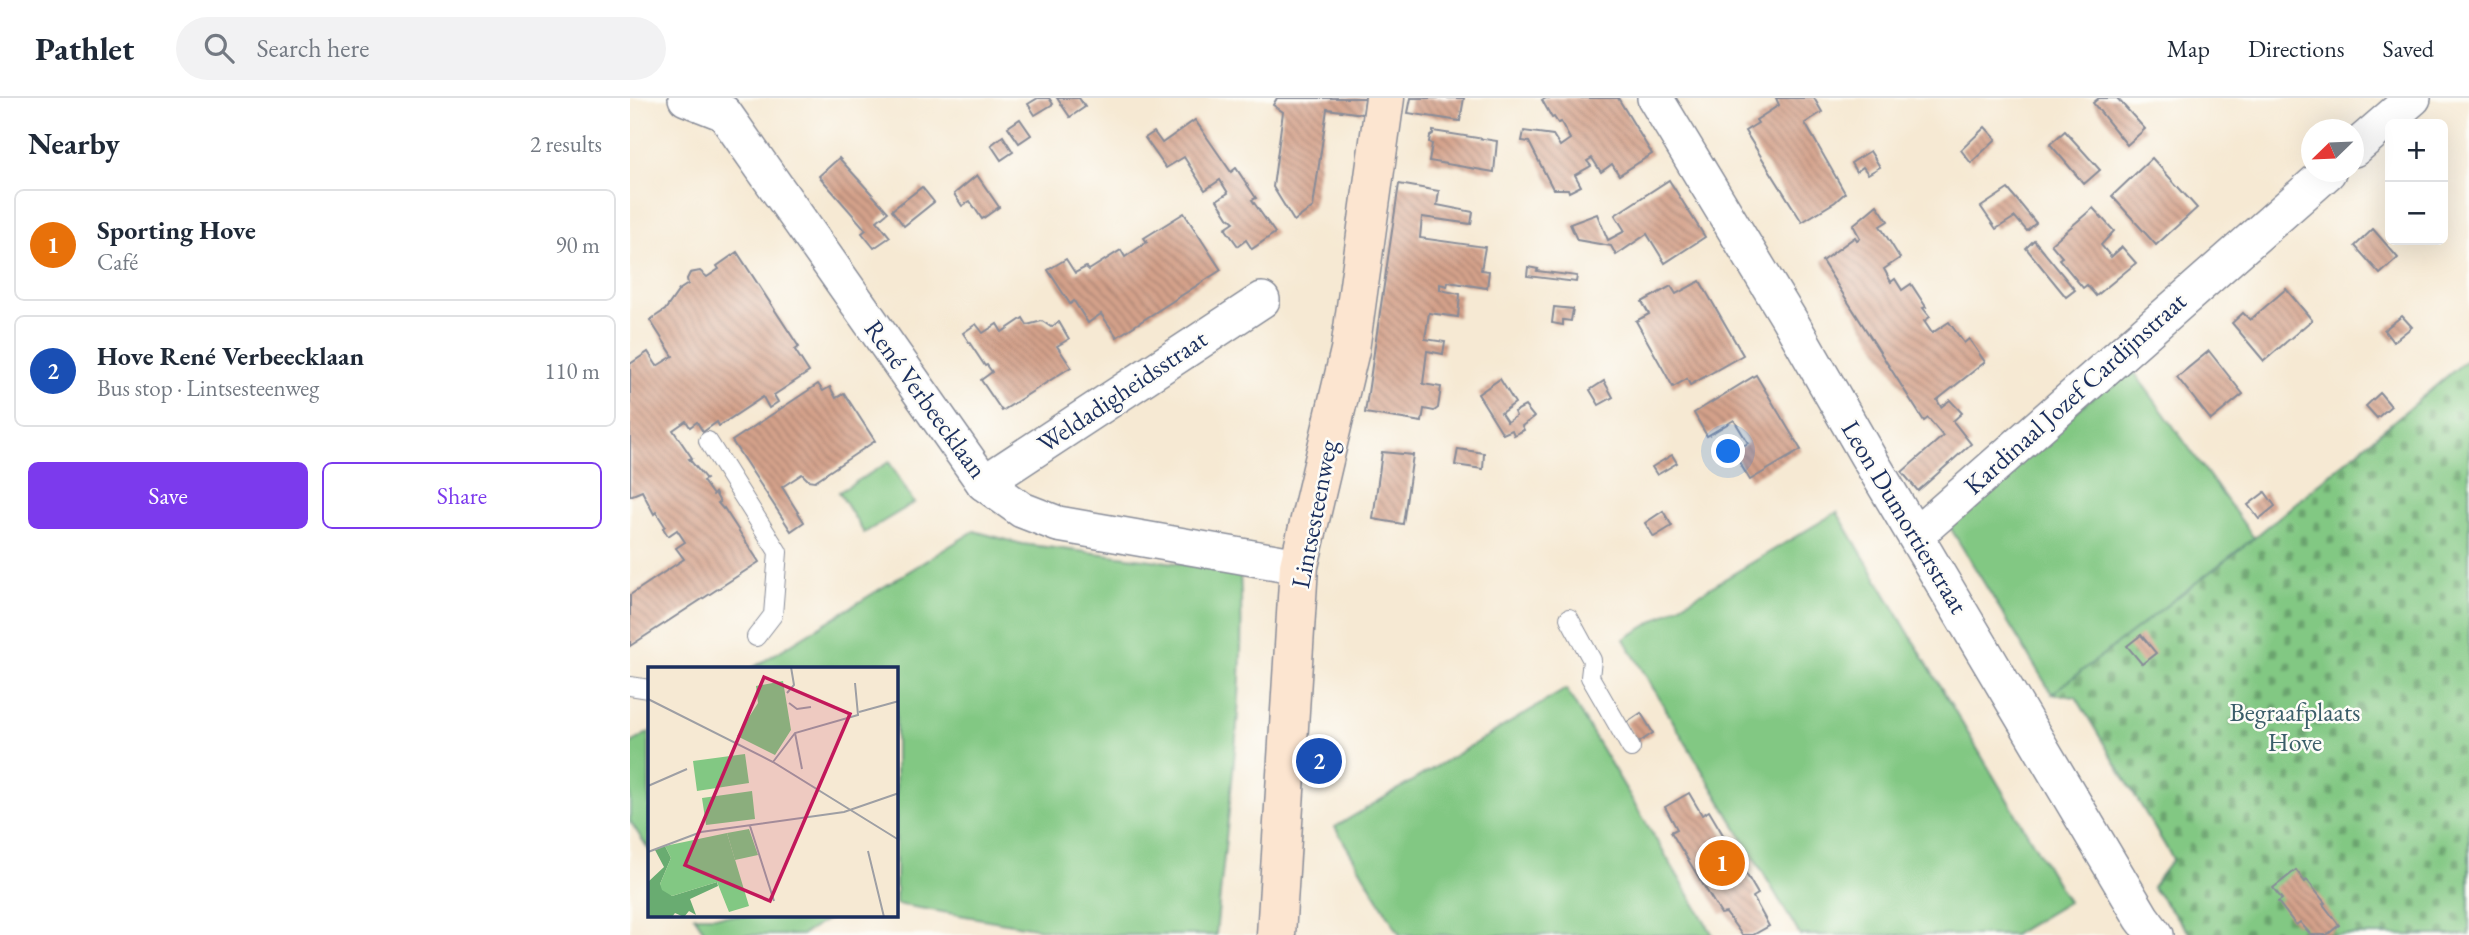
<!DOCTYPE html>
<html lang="en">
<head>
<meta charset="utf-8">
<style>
  body { margin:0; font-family:"EB Garamond",serif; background:#f2f2f3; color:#1f2937 }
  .controls { position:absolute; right:21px; top:21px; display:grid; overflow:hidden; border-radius:10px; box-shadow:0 7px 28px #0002 }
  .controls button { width:63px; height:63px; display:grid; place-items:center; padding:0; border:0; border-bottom:2px solid #e0e1e3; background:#fff; color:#1f2937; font:35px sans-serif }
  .compass { position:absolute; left:1671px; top:21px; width:63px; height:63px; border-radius:50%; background:#fff; box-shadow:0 7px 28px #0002; rotate:247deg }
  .you { position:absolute; left:1099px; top:354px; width:24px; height:24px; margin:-18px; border:5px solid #fff; border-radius:50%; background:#1a73e8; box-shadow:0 0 0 10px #1a73e833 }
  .badge { display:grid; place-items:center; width:46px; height:46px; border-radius:50%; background:#7c3aed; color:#fff; font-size:23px; font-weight:700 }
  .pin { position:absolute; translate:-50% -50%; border:4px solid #fff; box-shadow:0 2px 7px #0006 }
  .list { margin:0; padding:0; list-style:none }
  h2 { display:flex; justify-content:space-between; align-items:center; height:91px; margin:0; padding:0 28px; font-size:30px }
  h2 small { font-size:23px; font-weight:400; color:#747a83 }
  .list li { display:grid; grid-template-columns:46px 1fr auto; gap:21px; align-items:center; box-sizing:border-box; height:112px; margin:0 14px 14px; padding:0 14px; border:2px solid #e0e1e3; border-radius:10px }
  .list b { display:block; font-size:26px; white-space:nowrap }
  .list p { margin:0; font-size:23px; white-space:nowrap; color:#747a83 }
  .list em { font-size:23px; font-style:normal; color:#747a83 }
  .actions { display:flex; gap:14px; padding:21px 28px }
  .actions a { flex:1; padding:16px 0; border:2px solid #7c3aed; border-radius:10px; text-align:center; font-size:24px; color:#7c3aed }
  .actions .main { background:#7c3aed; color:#fff }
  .icon { flex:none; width:38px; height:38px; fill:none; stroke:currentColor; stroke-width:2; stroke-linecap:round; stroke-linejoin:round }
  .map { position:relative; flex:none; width:1839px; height:837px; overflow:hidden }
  header { display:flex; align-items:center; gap:42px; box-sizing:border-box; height:98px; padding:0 35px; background:#fff; border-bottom:2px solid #e0e1e3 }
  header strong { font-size:33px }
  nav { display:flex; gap:38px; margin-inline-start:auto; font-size:24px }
  .search { width:490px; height:63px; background:#f2f2f3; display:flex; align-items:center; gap:18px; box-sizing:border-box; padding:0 24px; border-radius:38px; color:#747a83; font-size:26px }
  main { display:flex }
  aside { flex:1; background:#fff }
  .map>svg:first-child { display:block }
  .green { fill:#82c883; stroke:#4e7c70; stroke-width:2 }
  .cemetery { fill:url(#cemetery-stones); stroke:#4e7c70; stroke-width:2 }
  .building { fill:url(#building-back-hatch) }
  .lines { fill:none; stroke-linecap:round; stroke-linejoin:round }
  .lane-casing { stroke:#888c98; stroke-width:20 }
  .street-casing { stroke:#888c98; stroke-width:38 }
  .secondary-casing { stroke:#888c98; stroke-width:41 }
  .lane { stroke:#fff; stroke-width:18 }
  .street { stroke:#fff; stroke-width:35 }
  .secondary { stroke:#fce5d0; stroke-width:38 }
  .labels { text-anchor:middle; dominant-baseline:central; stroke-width:5; stroke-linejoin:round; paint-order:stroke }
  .street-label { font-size:26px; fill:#1b2f5e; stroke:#fdfcf7 }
  .park-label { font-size:26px; fill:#3a5d69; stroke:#fdfcf7 }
  .inset-road { fill:none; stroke:#9e9fa4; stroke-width:2 }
  .view { fill:#c2185b; fill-opacity:0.15; stroke:#c2185b; stroke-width:3.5 }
  .inset-edge { fill:none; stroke:#1b2f5e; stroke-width:3.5 }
</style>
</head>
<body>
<header>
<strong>Pathlet</strong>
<div class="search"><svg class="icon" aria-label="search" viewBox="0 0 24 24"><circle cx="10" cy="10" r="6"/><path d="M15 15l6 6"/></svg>Search here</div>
<nav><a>Map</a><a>Directions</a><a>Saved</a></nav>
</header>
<main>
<aside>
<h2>Nearby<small>2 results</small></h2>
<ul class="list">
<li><span class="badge" style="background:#e8710a">1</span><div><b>Sporting Hove</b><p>Café</p></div><em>90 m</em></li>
<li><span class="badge" style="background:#1a4fb4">2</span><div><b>Hove René Verbeecklaan</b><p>Bus stop · Lintsesteenweg</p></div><em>110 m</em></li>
</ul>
<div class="actions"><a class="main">Save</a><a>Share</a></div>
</aside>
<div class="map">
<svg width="1839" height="837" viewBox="0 0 1839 837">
  <defs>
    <pattern id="cemetery-stones" width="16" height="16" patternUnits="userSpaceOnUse" patternTransform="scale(1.75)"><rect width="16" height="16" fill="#82c883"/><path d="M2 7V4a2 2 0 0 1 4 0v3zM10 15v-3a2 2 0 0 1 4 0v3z" fill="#6aa36e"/></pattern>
    <pattern id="building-back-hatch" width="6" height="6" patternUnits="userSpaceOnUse" patternTransform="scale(1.75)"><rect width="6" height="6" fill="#d4a18a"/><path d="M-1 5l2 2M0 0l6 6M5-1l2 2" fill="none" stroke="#ab8474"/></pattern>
  </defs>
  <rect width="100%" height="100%" fill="#fdfcf7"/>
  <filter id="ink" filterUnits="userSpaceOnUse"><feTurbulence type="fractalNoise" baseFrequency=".0143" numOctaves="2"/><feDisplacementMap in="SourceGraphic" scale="14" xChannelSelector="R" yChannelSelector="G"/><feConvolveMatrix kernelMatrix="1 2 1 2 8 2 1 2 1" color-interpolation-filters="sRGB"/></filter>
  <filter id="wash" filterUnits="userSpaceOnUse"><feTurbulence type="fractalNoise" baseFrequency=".00686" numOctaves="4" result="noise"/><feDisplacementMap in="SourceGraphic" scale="28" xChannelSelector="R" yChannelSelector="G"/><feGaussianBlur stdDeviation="1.57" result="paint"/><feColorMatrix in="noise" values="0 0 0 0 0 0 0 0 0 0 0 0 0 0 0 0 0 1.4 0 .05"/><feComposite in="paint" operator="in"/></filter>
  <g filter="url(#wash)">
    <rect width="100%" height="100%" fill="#f6e9d3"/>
    <g class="green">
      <path d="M1499,267l125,173 -202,156 -104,-170z"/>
      <path d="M259,364l25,41 -50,30 -25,-41z"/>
      <path d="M1207,414l231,390 -55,33h-213l-176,-296z"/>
      <path d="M344,433l48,13 218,27c7,120 -13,244 -24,364h-141l-179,-31v-235h-145z"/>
      <path d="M936,591l147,246h-313l-65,-108z"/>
      <path d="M19,634v118l-19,-29v-77z"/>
      <path d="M64,818h139l-31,19h-95z"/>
    </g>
    <path class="cemetery" d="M1839,260v577h-278l-39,-48 21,-28 -97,-162 -24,-3 202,-156z"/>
    <g id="blocks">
      <g class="building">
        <path d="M408,0h11l4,6 -18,11 -7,-11z"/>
        <path d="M427,0h22l6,9 -15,10z"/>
        <path d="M647,0h88l-2,16 -36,-5 -14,98 -19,14 -21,-34 10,-75 -10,-7z"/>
        <path d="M781,0h53l-4,23 -52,-8z"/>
        <path d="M916,0h72l34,56 -33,21 -7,-11 -11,8 -9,-14 -5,3 4,5 -16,9 6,11 -12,6 -1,-3h-15l-24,-47 -7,-1 2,-10 29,4 7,11 10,-7 -9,-17 -3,1 -4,-6 -2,1 -10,-18z"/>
        <path d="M1146,0h38l8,14 -17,11 40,70 -10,9 -33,20 -57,-91 13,-8 -2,-3 23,-15z"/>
        <path d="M1469,0h18l28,31 -18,16 -34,-42z"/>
        <path d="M390,21l11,16 -12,8 -11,-16z"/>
        <path d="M565,22l36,52 5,-4 20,30 -4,2 23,33 -23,16 -6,-9 -8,6 -13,-18 9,-6 -6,-5 -11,-17 11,-7 -8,-13 -15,10 -21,-33 -18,11 -21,-30 9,-6 8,11z"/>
        <path d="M1355,29l11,12 -25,24 -10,-13z"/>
        <path d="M803,33l64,10 -3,31 -65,-11 3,-17 -3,-2 1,-6 3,-2z"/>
        <path d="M1435,33l35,39 -16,14 -34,-40z"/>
        <path d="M373,38l10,16 -12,8 -10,-15z"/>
        <path d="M1240,53l10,16 -12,7 -5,-7 -7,5 -5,-9z"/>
        <path d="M209,60l49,54 -11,9 13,16 -16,11 -12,-15 4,-3 -47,-54z"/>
        <path d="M1522,60l45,50 -41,37 -44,-49z"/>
        <path d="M347,77l22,32 -17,12 -12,-18 -8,5 -8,-12z"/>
        <path d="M1039,82l36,57 -40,26 -18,-29 -31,21 -5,-9 -34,-6 -7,-16 27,-10 11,26 17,-9 -10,-16z"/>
        <path d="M769,86l40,7 -2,14 36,7 -2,12 -49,-7 -2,21 65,9 -4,23 8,1 -2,17 -39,-6 -1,4 -7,-2v6l20,4 -2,23 -29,-4 -4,26 20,3 -2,12 -16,-3 -4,33 18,3 -3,21 -4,3 -10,-2 -2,13 -57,-9z"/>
        <path d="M292,89l12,15 -30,24 -12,-16z"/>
        <path d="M1378,91l28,34 -9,8 -12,-14 -19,12 -15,-22z"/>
        <path d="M1247,107l11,16 -8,5 20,32 -16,11 7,13 4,-3 7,11 9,-6 15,23 -3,1 7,9 -6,4 8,12 17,-11 15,21 5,-4 16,23 -48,38 4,7 9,-7 12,13 -9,8 18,23 -53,47 -16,-19 41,-36 -15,-18 -4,3 -102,-160 33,-24 2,3 3,-2 -7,-13z"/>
        <path d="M1463,110l21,23 -13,14 10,12 11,-10 14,16 -40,33 -9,-11 -4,3 -24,-29 3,-2 -11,-13z"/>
        <path d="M554,115l37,57 -104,67 -16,-23 -13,9 -14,-22 -4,3 -22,-34 18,-11 9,14 11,-6 3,3 32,-20 4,7 22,-15 -3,-4z"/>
        <path d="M1743,131l25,29 -18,16 -25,-28z"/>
        <path d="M1404,142l41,50 -9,7 -40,-49z"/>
        <path d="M107,154l62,95 -4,3 14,22 -35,23 4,7 -9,6 -6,-11 -44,29 -2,-4 -14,10 -6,-10 -7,5 -4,-6 -13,9 19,28 -3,1 17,20 -3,2 10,14 2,-2 5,9 -2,1 5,6 1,-1 35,54 -129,84v-51l54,-36 -8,-11 9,-6 -8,-12 -9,6 -5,-8 2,-2 -9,-14 -2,2 -12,-23 -12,5v-132l18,-12 9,14 16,-10 -23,-36 15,-10 14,-20 9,-6 -1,-5 3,-6 10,-2 7,6 12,-8 -2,-3z"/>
        <path d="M898,169l10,2 -1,2 40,5 -1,6 -49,-6z"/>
        <path d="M1070,183l43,74 -53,30 -3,-6 -14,8 -37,-66 13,-7 -7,-12 29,-16 5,8z"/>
        <path d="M1656,191l26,31 -48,41 -32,-38 11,-10 7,7z"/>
        <path d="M924,209l19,2 -2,12 -8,-1v5l-11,-2z"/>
        <path d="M1772,218l10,11 -19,15 -9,-12z"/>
        <path d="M393,220l4,7 15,-4 9,6 8,-5 10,17 -12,7 14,21 -69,44 -21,-31 11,-8 -5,-7 -2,1 -22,-33 13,-9 7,9 14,-9 5,8z"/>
        <path d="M1579,253l34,43 -32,26 -34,-43z"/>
        <path d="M1126,277l45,75 -51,30 -17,-28 15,-9 -14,-23 -27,16 -13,-23z"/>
        <path d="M870,281l15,24 -14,10 6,9 9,-6 -2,-4 11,-6 9,11 -12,9 2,4 -10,5 -2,-5 -9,4 -25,-40z"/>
        <path d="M974,283l9,16 -14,8 -9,-15z"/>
        <path d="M188,286l5,7 7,-4 6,11 8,-5 31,48 -60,40 -7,-1 -6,-6 -20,13 22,35 -13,9 -59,-90z"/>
        <path d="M1750,295l11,13 -14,12 -11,-12z"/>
        <path d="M828,351l26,4 -1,16 -28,-4z"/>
        <path d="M752,354l31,3 -10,69 -30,-5z"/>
        <path d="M1042,357l5,8 -20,12 -5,-8z"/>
        <path d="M1635,394l10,14 -16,13 -11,-14z"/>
        <path d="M1033,413l9,15 -18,11 -9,-14z"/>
        <path d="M1511,537l15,18 -14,11 -15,-18z"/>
        <path d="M1011,615l12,20 -15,10 -12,-20z"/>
        <path d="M1059,695l13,22 7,-4 49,83 -5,3 16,29 -16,9h-11l-16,-22 -5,1 -50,-82 6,-3 -12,-22z"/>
        <path d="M1666,772l9,12 2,-2 18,23 -2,1 16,21 -12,10h-16l-11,-13 -4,3 -18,-23 4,-3 -9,-11z"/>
      </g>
    </g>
  </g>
  <g filter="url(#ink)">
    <use href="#blocks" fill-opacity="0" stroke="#888c98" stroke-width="2"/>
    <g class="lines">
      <defs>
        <g id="lane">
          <path d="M78,343l70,111 -5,63 -17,22"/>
          <path d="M939,520l23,42 -2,17 41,71"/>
          <path d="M0,588l19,3"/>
        </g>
        <g id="street">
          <path d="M56,0l38,15 260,370 38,27 36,14 241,42"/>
          <path d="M1025,0l134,221 78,136 275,463 13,17"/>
          <path d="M1724,51l59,-51"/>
          <path d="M354,385l278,-183"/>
          <path d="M1286,437l412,-363"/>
        </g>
        <path id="secondary" d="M646,837l23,-369 51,-216 35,-252"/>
      </defs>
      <use href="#lane" class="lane-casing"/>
      <use href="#street" class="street-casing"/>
      <use href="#secondary" class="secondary-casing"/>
      <use href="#lane" class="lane"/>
      <use href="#street" class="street"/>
      <use href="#secondary" class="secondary"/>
    </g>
  </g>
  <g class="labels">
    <g class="street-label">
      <text transform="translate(492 293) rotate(-34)">Weldadigheidsstraat</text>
      <text transform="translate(1445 295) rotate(-42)">Kardinaal Jozef Cardijnstraat</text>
      <text transform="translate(296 301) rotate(54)">René Verbeecklaan</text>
      <text transform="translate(684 416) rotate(-79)">Lintsesteenweg</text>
      <text transform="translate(1275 419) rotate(59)">Leon Dumortierstraat</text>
    </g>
    <g class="park-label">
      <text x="1665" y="614">Begraafplaats<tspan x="1665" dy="30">Hove</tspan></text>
    </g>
  </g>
  <g transform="translate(18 569)">
    <rect width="250" height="250" fill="#f6e9d3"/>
    <path d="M135,14l8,49 -16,25 -38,-19 21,-33 -2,-17zM97,87l4,29 -52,8 -4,-30zM104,124l3,28 -49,6 -4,-27zM101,162l9,26 -23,5 -8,-27z" fill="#82c883"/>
    <path d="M17,179l6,12 -11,26 12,12 45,-14 1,4 -28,13 6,16 -7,-4 -5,6 -9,-4 -3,4h-24v-35l16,-15 -9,-17z" fill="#69ac71"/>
    <path d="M79,166l22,73 -20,6 -12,-30 -45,14 -10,-6 -2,-6 11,-26 -6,-12z" fill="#82c883"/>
    <path class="inset-road" d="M139,26l7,-8 -3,-18M0,32l125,63 126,78M141,36l8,6 14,-2M211,45l40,-11M147,66l7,36M125,95l22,-29 63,-18 -3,-32M0,119l39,-17M102,159l24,75M220,184l16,66M0,185l53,-20 143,-20 55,-19"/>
    <path class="view" d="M116,10l86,37 -80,187 -85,-36z"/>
    <rect width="250" height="250" class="inset-edge"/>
  </g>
</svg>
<div class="controls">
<button>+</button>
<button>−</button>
</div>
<svg class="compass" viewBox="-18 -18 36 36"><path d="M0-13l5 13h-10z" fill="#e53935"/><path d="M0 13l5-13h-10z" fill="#747a83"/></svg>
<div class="you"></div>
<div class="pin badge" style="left:1092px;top:765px;background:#e8710a">1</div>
<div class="pin badge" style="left:689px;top:663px;background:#1a4fb4">2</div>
</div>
</main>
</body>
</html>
